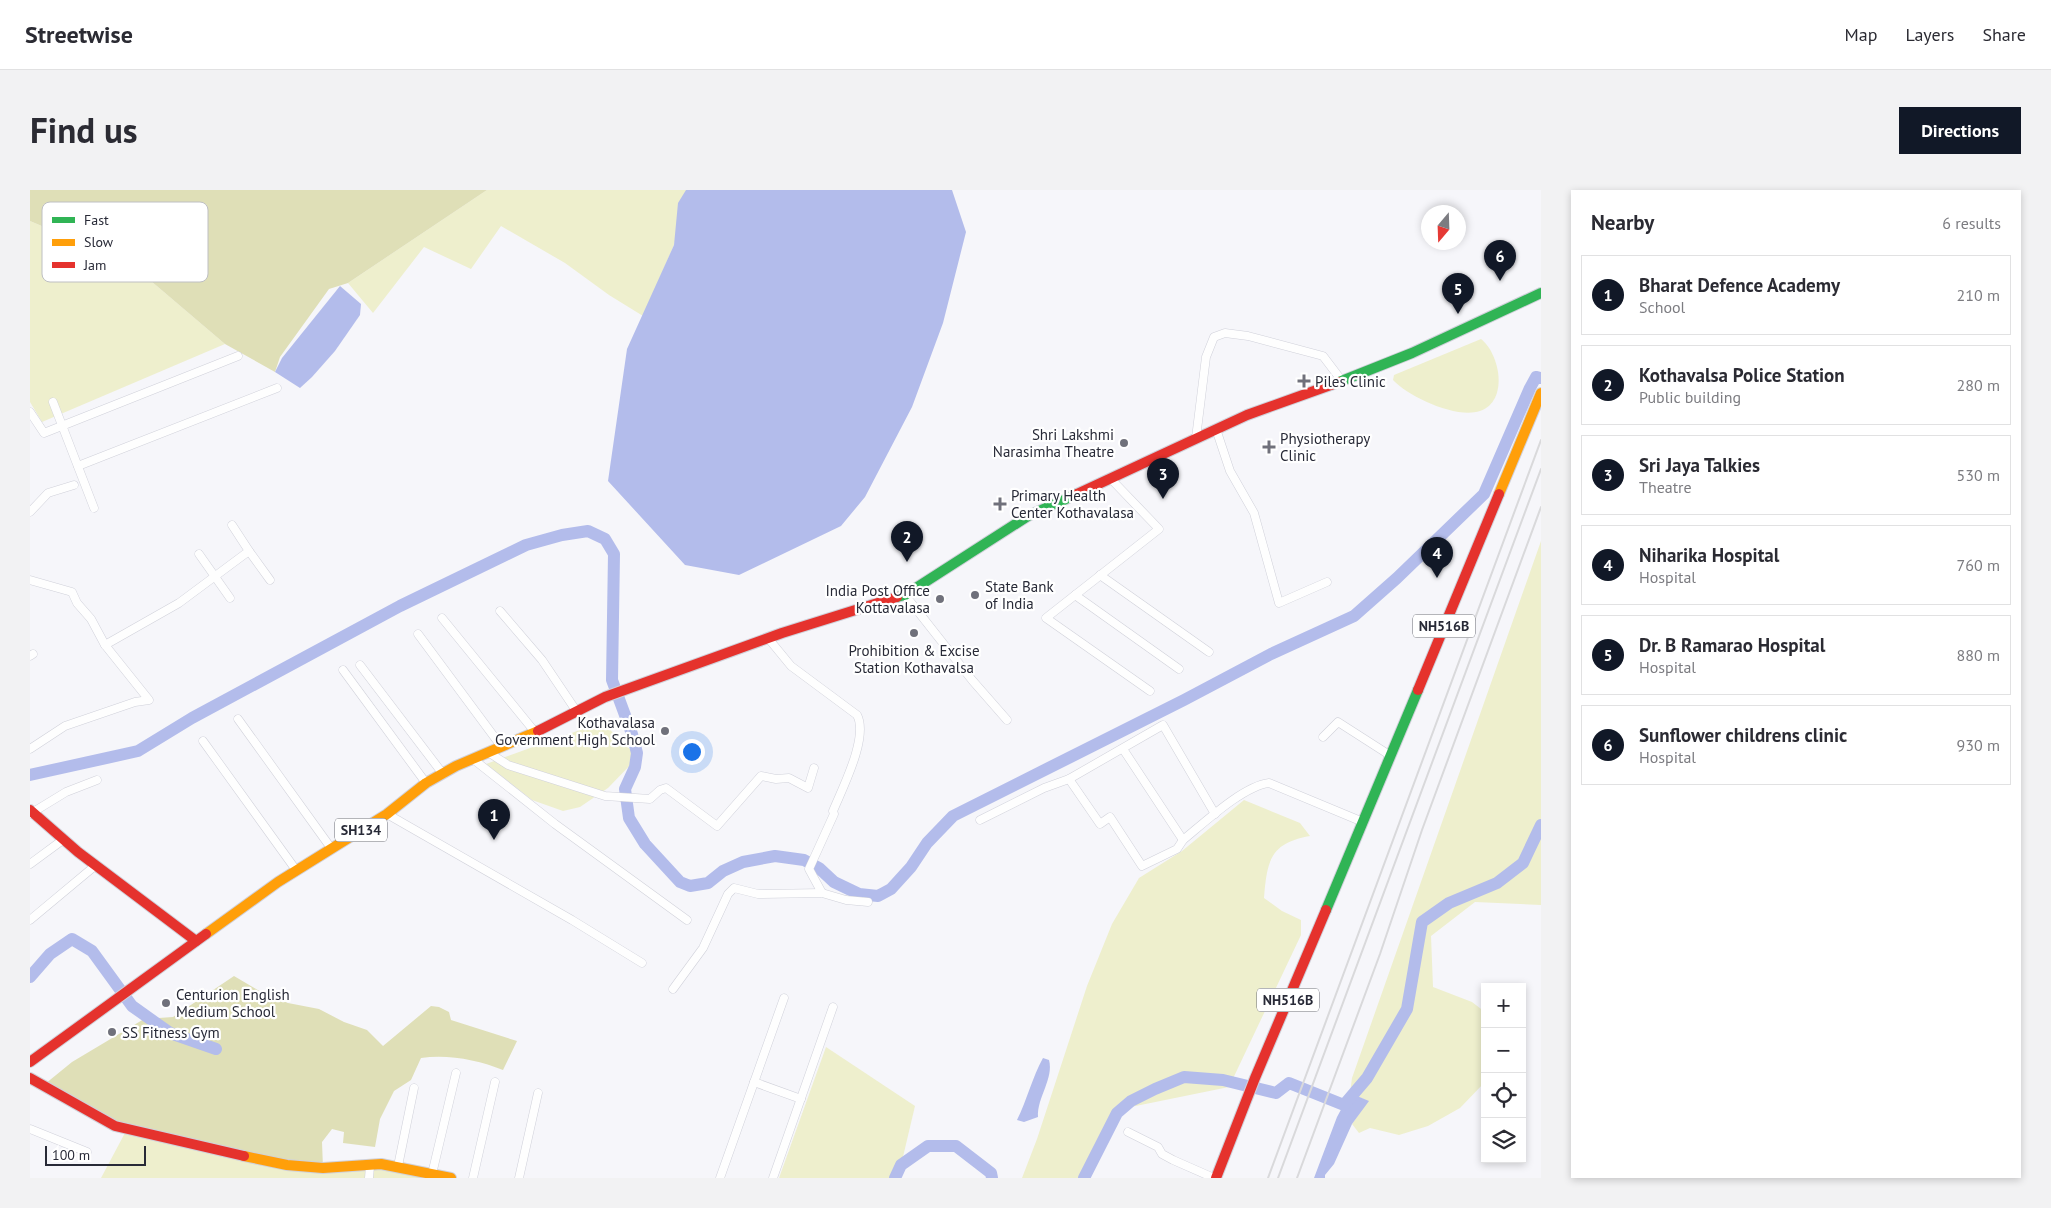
<!DOCTYPE html>
<html lang="en">
<head>
<meta charset="utf-8">
<style>
  body { margin:0; font-family:"PT Sans",sans-serif; background:#f2f2f3; color:#2b2b33 }
  .controls { position:absolute; right:15px; bottom:15px; display:grid; overflow:hidden; border-radius:0px; box-shadow:0 2px 8px #0003 }
  .controls button { width:45px; height:45px; display:grid; place-items:center; padding:0; border:0; border-bottom:1px solid #e1e1e2; background:#fff; color:#2b2b33; font:25px sans-serif }
  .compass { position:absolute; left:1391px; top:15px; width:45px; height:45px; border-radius:50%; background:#fff; box-shadow:0 2px 8px #0003; rotate:199deg }
  .scale { position:absolute; left:15px; bottom:12px; width:101px; box-sizing:border-box; padding-left:5px; border:2px solid #282a37; border-top:0; font-size:14px; line-height:18px; white-space:nowrap; color:#282a37; -webkit-text-stroke:4px #fff; paint-order:stroke }
  .you { position:absolute; left:661px; top:561px; width:18px; height:18px; margin:-12px; border:4px solid #fff; border-radius:50%; background:#1a73e8; box-shadow:0 0 0 8px #1a73e833 }
  .badge { display:grid; place-items:center; width:32px; height:32px; border-radius:50%; background:#111827; color:#fff; font-size:16px; font-weight:700 }
  .pin { position:absolute; translate:-50% -41px; filter:drop-shadow(0 1px 2px #0008) }
  .pin::after { content:''; position:absolute; top:26px; width:18px; height:15px; background:inherit; clip-path:polygon(0 0,100% 0,50% 100%) }
  .list { margin:0; padding:0; list-style:none }
  h2 { display:flex; justify-content:space-between; align-items:center; height:65px; margin:0; padding:0 20px; font-size:21px }
  h2 small { font-size:16px; font-weight:400; color:#7c7c81 }
  .list li { display:grid; grid-template-columns:32px 1fr auto; gap:15px; align-items:center; box-sizing:border-box; height:80px; margin:0 10px 10px; padding:0 10px; border:1px solid #e1e1e2; border-radius:0px }
  .list b { display:block; font-size:19px; white-space:nowrap }
  .list p { margin:0; font-size:16px; white-space:nowrap; color:#7c7c81 }
  .list em { font-size:16px; font-style:normal; color:#7c7c81 }
  .icon { flex:none; width:28px; height:28px; fill:none; stroke:currentColor; stroke-width:2; stroke-linecap:round; stroke-linejoin:round }
  .map { position:relative; flex:none; width:1511px; height:988px; overflow:hidden; border-radius:0px }
  header { display:flex; align-items:center; gap:30px; box-sizing:border-box; height:70px; padding:0 25px; background:#fff; border-bottom:1px solid #e1e1e2 }
  header strong { font-size:24px }
  nav { display:flex; gap:28px; margin-inline-start:auto; font-size:18px }
  .intro { display:flex; align-items:center; justify-content:space-between; box-sizing:border-box; height:120px; padding:0 30px }
  h1 { margin:0; font-size:35px }
  .button { padding:12px 22px; border-radius:0px; background:#111827; color:#fff; font-size:18px; font-weight:700 }
  main { display:flex; gap:30px; padding:0 30px }
  aside { flex:1; background:#fff; border-radius:0px; box-shadow:0 2px 8px #0003 }
  .map>svg:first-child { display:block }
  .green { fill:#eeefcd }
  .forest { fill:#dfdfb7 }
  .water { fill:#b3bceb }
  .lines { fill:none; stroke-linecap:round; stroke-linejoin:round }
  .river { stroke:#b3bceb; stroke-width:12 }
  .street-casing { stroke:#d0d1da; stroke-width:9 }
  .fast-casing { stroke:#d0d1da; stroke-width:12 }
  .slow-casing { stroke:#d0d1da; stroke-width:12 }
  .jam-casing { stroke:#d0d1da; stroke-width:12 }
  .street { stroke:#fefefe; stroke-width:8 }
  .fast { stroke:#30b455; stroke-width:10 }
  .slow { stroke:#ff9f0a; stroke-width:10 }
  .jam { stroke:#e5322d; stroke-width:10 }
  .rail { stroke:#d9d9db; stroke-width:2 }
  .poi-dot { fill:#70717b; stroke:#fff; stroke-width:2 }
  .labels { text-anchor:middle; dominant-baseline:central; stroke-width:4.5; stroke-linejoin:round; paint-order:stroke }
  .shield { fill:#fff; stroke:#686a73; stroke-width:1 }
  .shield-label { font-size:14px; font-weight:bold; fill:#282a37 }
  .poi-label { font-size:15px; fill:#282a37; stroke:#fff; text-anchor:start }
  .key { fill:#fff; stroke:#bebfc3; stroke-width:1 }
  .key-label { font-size:14px; fill:#282a37 }
</style>
</head>
<body>
<header>
<strong>Streetwise</strong>
<nav><a>Map</a><a>Layers</a><a>Share</a></nav>
</header>
<div class="intro"><h1>Find us</h1><a class="button">Directions</a></div>
<main>
<div class="map">
<svg width="1511" height="988" viewBox="0 0 1511 988">
  <rect width="100%" height="100%" fill="#f6f6fa"/>
  <g class="green">
    <path d="M457,0h204l-17,55 -31,71 -34,-21 -44,-32 -64,-37 -30,43 -47,-22 -51,66 -25,-30z"/>
    <path d="M0,31l101,43 94,80 -183,78 -12,-20z"/>
    <path d="M1451,149c19,15 28,62 -1,72 -24,8 -71,-14 -87,-31l1,-5z"/>
    <path d="M1511,351v364l-66,-3 -44,34 2,51 39,15 13,10v70l-25,26 -32,18 -29,9 -29,-7 -11,5 -7,-9 16,-23 -18,-8 2,-15z"/>
    <path d="M572,532l36,35 -30,31 -28,19 -17,4 -31,-11 -46,-36z"/>
    <path d="M1214,610l56,23 10,13c-40,7 -43,25 -46,62l18,13 19,9v15l-72,152 -108,22 -39,69h-60l15,-39 50,-153 25,-62 27,-46 43,-27z"/>
    <path d="M796,857l89,59 -17,72h-119z"/>
    <path d="M96,941l161,34 83,1 81,12h-350z"/>
  </g>
  <g class="forest">
    <path d="M0,0h457l-139,93 -19,6 -49,68 -5,15 -50,-28 -94,-80 -101,-43z"/>
    <path d="M204,786l27,16 27,11 31,6 25,13 23,8 16,16 48,-40 8,1 10,5 2,8 66,21 -14,29c-25,-10 -55,-16 -82,-12l-10,22 -17,11 -14,28 -5,28 -32,-4 1,-11 -12,-3 -10,13 1,26 -208,-42 -70,-42 27,-22 72,-43 29,-2z"/>
  </g>
  <g class="water">
    <path d="M656,0h266l14,42 -23,91 -31,84 -47,90 -24,29 -102,49 -54,-10 -77,-84 19,-132 47,-104 4,-42z"/>
    <path d="M310,96l21,18 -1,11 -25,36 -23,26 -12,11 -25,-16 7,-14z"/>
    <path d="M1013,868l6,2c5,19 -12,37 -11,57l-14,5 -7,-2c10,-20 15,-42 26,-62z"/>
    <path d="M1320,903l19,8 -17,23 -18,40 -9,11v3h-11l23,-61z"/>
  </g>
  <g class="lines">
    <g class="river">
      <path d="M0,585l108,-24 54,-33 208,-112 126,-61 36,-10 26,-4 17,8 9,15 -2,126 20,54 5,19 -2,14 -10,22 4,29 16,26 35,38 10,4 18,-3 15,-12 20,-9 32,-6 29,4 15,8 15,14 25,12 19,2 13,-7 20,-22 16,-24 26,-27 231,-116 87,-46 83,-38 43,-38 87,-84 46,-106 6,-11 5,1"/>
      <path d="M0,787l20,-23 22,-15 20,12 40,55 38,27 46,16"/>
      <path d="M865,988l6,-13 27,-19h28l35,27 1,5"/>
      <path d="M1054,988l33,-65 14,-12 24,-12 29,-12 39,3 53,13 13,-10 55,22 23,-27 40,-69 15,-87 27,-19 48,-20 26,-20 18,-38"/>
    </g>
    <defs>
      <g id="street">
        <path d="M23,212l41,106"/>
        <path d="M0,222l14,21 194,-77"/>
        <path d="M1186,239l14,42 24,42 25,90 48,-21"/>
        <path d="M1166,248l10,-81 8,-20 11,-4 23,3 75,20 19,25"/>
        <path d="M48,276l199,-78"/>
        <path d="M1080,288l49,51 -113,89 104,73"/>
        <path d="M0,322l18,-19 26,-8"/>
        <path d="M219,361l21,29"/>
        <path d="M169,364l31,44"/>
        <path d="M1070,385l109,77"/>
        <path d="M0,390l42,12 5,11 14,16 14,26"/>
        <path d="M875,405l67,85 35,40"/>
        <path d="M1045,405l104,74"/>
        <path d="M470,421l42,49 35,52"/>
        <path d="M412,428l93,114"/>
        <path d="M388,444l83,112"/>
        <path d="M738,448l23,28 66,49c12,22 -15,74 -24,96l1,3 -25,55 13,24"/>
        <path d="M0,466l3,-2"/>
        <path d="M330,475l83,109"/>
        <path d="M313,480l83,113"/>
        <path d="M208,529l93,129"/>
        <path d="M1293,547l15,-15 53,34"/>
        <path d="M173,551l93,129"/>
        <path d="M0,559l35,-23 70,-24 14,-2 -44,-55 74,-42 70,-52 -17,-26"/>
        <path d="M1093,559l60,91c21,-17 60,-54 86,-57l94,39"/>
        <path d="M458,562l20,13 97,31 45,3 10,-9 6,-2 51,38 44,-50 15,3 13,-1 19,10 6,-20"/>
        <path d="M443,569l82,65 132,96"/>
        <path d="M1039,589l31,45 10,-7 32,49 35,-17 6,-9"/>
        <path d="M0,624l36,-22 31,-12"/>
        <path d="M357,624l185,106 70,43"/>
        <path d="M950,630l64,-32 25,-9 94,-54 52,89"/>
        <path d="M0,674l34,-25"/>
        <path d="M0,730l66,-55"/>
        <path d="M643,799l30,-41 25,-54 6,-6 24,6 64,-1 24,7 22,2"/>
        <path d="M724,892l47,17"/>
        <path d="M0,939l57,23"/>
        <path d="M1098,942l30,15 4,7 11,6 41,18"/>
        <path d="M368,976l16,-78"/>
        <path d="M402,984l24,-101"/>
        <path d="M339,988l1,-12"/>
        <path d="M443,988l22,-96"/>
        <path d="M489,988l19,-85"/>
        <path d="M690,988l64,-180"/>
        <path d="M743,988l60,-171"/>
      </g>
      <g id="fast">
        <path d="M1309,192l73,-29 129,-60"/>
        <path d="M867,407l8,-2 123,-79 49,-22"/>
        <path d="M1296,720l92,-220"/>
      </g>
      <g id="slow">
        <path d="M1469,304l42,-101"/>
        <path d="M176,744l72,-52 109,-68 39,-31 30,-17 82,-35"/>
        <path d="M214,966l43,9 36,3 58,-4 70,14"/>
      </g>
      <g id="jam">
        <path d="M1047,304l170,-79 92,-33"/>
        <path d="M1388,500l81,-196"/>
        <path d="M508,541l67,-34 177,-64 115,-36"/>
        <path d="M0,620l48,42 118,89"/>
        <path d="M0,872l176,-128"/>
        <path d="M0,888l85,48 129,30"/>
        <path d="M1186,988l39,-100 71,-168"/>
      </g>
    </defs>
    <use href="#street" class="street-casing"/>
    <use href="#fast" class="fast-casing"/>
    <use href="#slow" class="slow-casing"/>
    <use href="#jam" class="jam-casing"/>
    <use href="#street" class="street"/>
    <use href="#fast" class="fast"/>
    <use href="#slow" class="slow"/>
    <use href="#jam" class="jam"/>
    <g class="rail">
      <path d="M1238,988l273,-738"/>
      <path d="M1248,988l263,-709"/>
      <path d="M1267,988l83,-224 42,-124 119,-323"/>
    </g>
  </g>
  <g class="poi-dot">
    <path d="M1271.5 183.5h5v5h5v5h-5v5h-5v-5h-5v-5h5z"/>
    <circle cx="1094" cy="253" r="5"/>
    <path d="M1236.5 249.5h5v5h5v5h-5v5h-5v-5h-5v-5h5z"/>
    <path d="M967.5 306.5h5v5h5v5h-5v5h-5v-5h-5v-5h5z"/>
    <circle cx="945" cy="405" r="5"/>
    <circle cx="910" cy="409" r="5"/>
    <circle cx="884" cy="443" r="5"/>
    <circle cx="635" cy="541" r="5"/>
    <circle cx="136" cy="813" r="5"/>
    <circle cx="82" cy="842" r="5"/>
  </g>
  <g class="labels">
    <g class="shield">
      <rect x="1383" y="424.5" width="62" height="23" rx="4"/>
      <rect x="305" y="628.5" width="52" height="23" rx="4"/>
      <rect x="1227" y="798.5" width="62" height="23" rx="4"/>
    </g>
    <g class="shield-label">
      <text x="1414" y="436">NH516B</text>
      <text x="331" y="640">SH134</text>
      <text x="1258" y="810">NH516B</text>
    </g>
    <g class="poi-label">
      <text x="1285" y="191">Piles Clinic</text>
      <text x="1084" y="244" text-anchor="end">Shri Lakshmi<tspan x="1084" dy="17">Narasimha Theatre</tspan></text>
      <text x="1250" y="248">Physiotherapy<tspan x="1250" dy="17">Clinic</tspan></text>
      <text x="981" y="305">Primary Health<tspan x="981" dy="17">Center Kothavalasa</tspan></text>
      <text x="955" y="396">State Bank<tspan x="955" dy="17">of India</tspan></text>
      <text x="900" y="400" text-anchor="end">India Post Office<tspan x="900" dy="17">Kottavalasa</tspan></text>
      <text x="884" y="460" text-anchor="middle">Prohibition &amp; Excise<tspan x="884" dy="17">Station Kothavalsa</tspan></text>
      <text x="625" y="532" text-anchor="end">Kothavalasa<tspan x="625" dy="17">Government High School</tspan></text>
      <text x="146" y="804">Centurion English<tspan x="146" dy="17">Medium School</tspan></text>
      <text x="92" y="842">SS Fitness Gym</text>
    </g>
  </g>
  <rect x="12" y="12" width="166" height="80" rx="8" class="key"/>
  <rect x="22" y="27" width="23" height="6" fill="#30b455"/>
  <rect x="22" y="49" width="23" height="7" fill="#ff9f0a"/>
  <rect x="22" y="72" width="23" height="6" fill="#e5322d"/>
  <g class="key-label">
    <text x="54" y="35">Fast</text>
    <text x="54" y="57">Slow</text>
    <text x="54" y="80">Jam</text>
  </g>
</svg>
<div class="controls">
<button>+</button>
<button>−</button>
<button><svg class="icon" aria-label="locate" viewBox="0 0 24 24"><circle cx="12" cy="12" r="6"/><path d="M12 2v4M12 18v4M2 12h4M18 12h4"/></svg></button>
<button><svg class="icon" aria-label="layers" viewBox="0 0 24 24"><path d="M12 4l9 5-9 5-9-5zM3 14l9 5 9-5"/></svg></button>
</div>
<svg class="compass" viewBox="-18 -18 36 36"><path d="M0-13l5 13h-10z" fill="#e53935"/><path d="M0 13l5-13h-10z" fill="#7c7c81"/></svg>
<div class="scale">100 m</div>
<div class="you"></div>
<div class="pin badge" style="left:464px;top:650px">1</div>
<div class="pin badge" style="left:877px;top:372px">2</div>
<div class="pin badge" style="left:1133px;top:309px">3</div>
<div class="pin badge" style="left:1407px;top:388px">4</div>
<div class="pin badge" style="left:1428px;top:124px">5</div>
<div class="pin badge" style="left:1470px;top:91px">6</div>
</div>
<aside>
<h2>Nearby<small>6 results</small></h2>
<ul class="list">
<li><span class="badge">1</span><div><b>Bharat Defence Academy</b><p>School</p></div><em>210 m</em></li>
<li><span class="badge">2</span><div><b>Kothavalsa Police Station</b><p>Public building</p></div><em>280 m</em></li>
<li><span class="badge">3</span><div><b>Sri Jaya Talkies</b><p>Theatre</p></div><em>530 m</em></li>
<li><span class="badge">4</span><div><b>Niharika Hospital</b><p>Hospital</p></div><em>760 m</em></li>
<li><span class="badge">5</span><div><b>Dr. B Ramarao Hospital</b><p>Hospital</p></div><em>880 m</em></li>
<li><span class="badge">6</span><div><b>Sunflower childrens clinic</b><p>Hospital</p></div><em>930 m</em></li>
</ul>
</aside>
</main>
</body>
</html>
